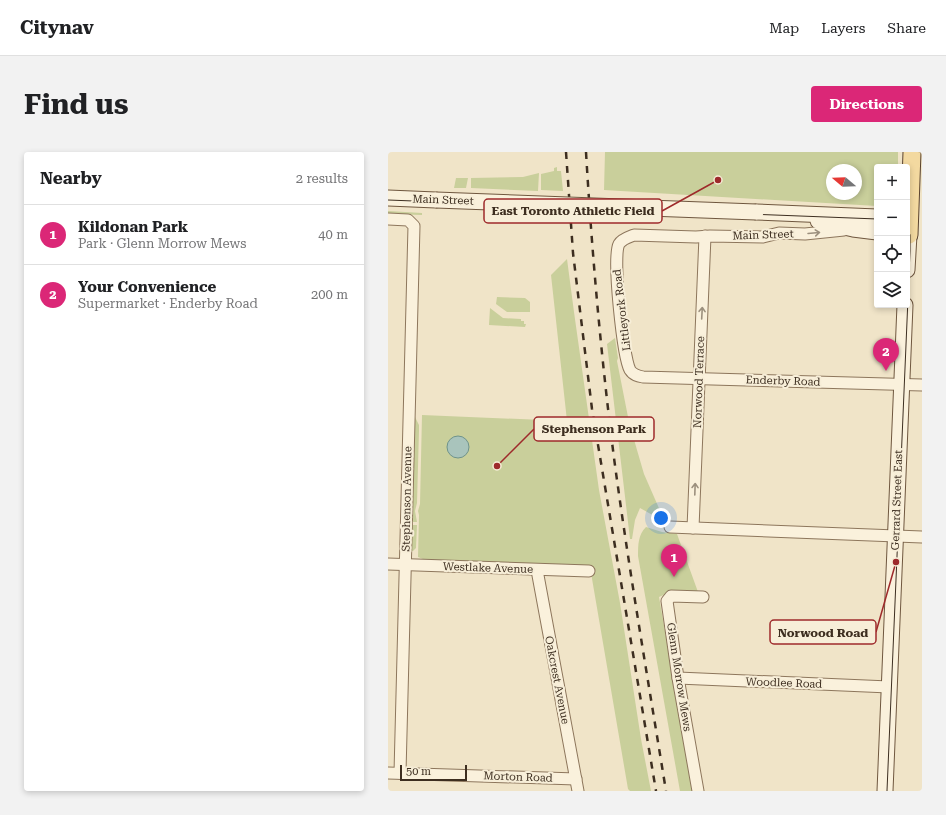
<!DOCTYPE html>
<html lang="en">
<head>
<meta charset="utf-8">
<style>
  body { margin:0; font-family:"Roboto Serif",serif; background:#f2f2f2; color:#202124 }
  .controls { position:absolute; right:12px; top:12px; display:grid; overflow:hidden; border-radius:4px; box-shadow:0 2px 6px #0003 }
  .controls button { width:36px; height:36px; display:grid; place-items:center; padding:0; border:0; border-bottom:1px solid #e0e0e0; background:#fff; color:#202124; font:20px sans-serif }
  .compass { position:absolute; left:438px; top:12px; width:36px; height:36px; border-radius:50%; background:#fff; box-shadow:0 2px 6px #0003; rotate:289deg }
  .scale { position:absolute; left:12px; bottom:10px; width:67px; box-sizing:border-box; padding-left:4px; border:2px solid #3d2e20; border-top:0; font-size:11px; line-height:14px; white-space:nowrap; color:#3d2e20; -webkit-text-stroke:3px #f7eed8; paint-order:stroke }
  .you { position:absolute; left:273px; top:366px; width:14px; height:14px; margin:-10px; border:3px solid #fff; border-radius:50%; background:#1a73e8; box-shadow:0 0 0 6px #1a73e833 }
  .badge { display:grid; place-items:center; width:26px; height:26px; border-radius:50%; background:#db2777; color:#fff; font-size:13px; font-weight:700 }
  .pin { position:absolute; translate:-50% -33px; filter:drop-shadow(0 1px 2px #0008) }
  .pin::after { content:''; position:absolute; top:21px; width:14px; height:12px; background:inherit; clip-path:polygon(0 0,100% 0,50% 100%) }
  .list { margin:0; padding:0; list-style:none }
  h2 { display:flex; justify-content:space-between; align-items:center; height:52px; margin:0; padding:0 16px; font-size:17px }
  h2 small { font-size:13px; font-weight:400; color:#757577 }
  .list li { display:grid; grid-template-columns:26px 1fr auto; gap:12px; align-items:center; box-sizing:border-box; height:60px; padding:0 16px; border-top:1px solid #e0e0e0 }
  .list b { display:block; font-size:15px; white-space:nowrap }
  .list p { margin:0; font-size:13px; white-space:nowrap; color:#757577 }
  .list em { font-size:13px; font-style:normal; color:#757577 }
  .icon { flex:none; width:22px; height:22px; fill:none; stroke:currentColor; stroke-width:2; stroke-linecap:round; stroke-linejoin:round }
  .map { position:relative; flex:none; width:534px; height:639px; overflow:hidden; border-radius:4px }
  header { display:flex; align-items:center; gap:24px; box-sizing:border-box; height:56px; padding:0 20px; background:#fff; border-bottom:1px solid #e0e0e0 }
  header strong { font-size:19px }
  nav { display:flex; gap:22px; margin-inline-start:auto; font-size:14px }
  .intro { display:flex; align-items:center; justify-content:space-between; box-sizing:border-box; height:96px; padding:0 24px }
  h1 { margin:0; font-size:28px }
  .button { padding:10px 18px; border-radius:4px; background:#db2777; color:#fff; font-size:14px; font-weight:700 }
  main { display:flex; gap:24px; padding:0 24px }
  aside { flex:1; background:#fff; border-radius:4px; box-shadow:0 2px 6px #0003 }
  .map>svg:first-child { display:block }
  .green { fill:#c9cf9b; fill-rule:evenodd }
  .water { fill:#a9c4bc; stroke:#6f938a }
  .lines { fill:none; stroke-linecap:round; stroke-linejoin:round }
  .street-casing { stroke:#8d765c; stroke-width:13 }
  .secondary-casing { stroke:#6f573f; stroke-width:17 }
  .primary-casing { stroke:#5b4430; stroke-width:19 }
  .street { stroke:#faf1dc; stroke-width:11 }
  .secondary { stroke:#faf1dc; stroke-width:15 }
  .primary { stroke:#f3d9a0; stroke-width:17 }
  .tram { stroke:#3d2e20; stroke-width:1 }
  .rail { stroke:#3d2e20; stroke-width:2.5; stroke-dasharray:7 7; stroke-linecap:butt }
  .secondary-bridge-casing { stroke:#6f573f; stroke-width:17; stroke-linecap:butt }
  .secondary-bridge { stroke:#faf1dc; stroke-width:15 }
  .oneway { stroke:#9c907e }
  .labels { text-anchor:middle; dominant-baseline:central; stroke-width:4; stroke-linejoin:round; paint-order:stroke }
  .street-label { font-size:11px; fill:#3d2e20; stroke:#f7eed8 }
  .leader { fill:none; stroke:#9e2a2b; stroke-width:1.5 }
  .callout-dot { fill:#9e2a2b; stroke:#f7eed8; stroke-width:1.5 }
  .callout { fill:#f7eed8; stroke:#9e2a2b; stroke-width:1.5 }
  .callout-label { font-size:12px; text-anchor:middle; font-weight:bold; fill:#3d2e20 }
</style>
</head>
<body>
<header>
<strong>Citynav</strong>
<nav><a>Map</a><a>Layers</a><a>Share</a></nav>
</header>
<div class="intro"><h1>Find us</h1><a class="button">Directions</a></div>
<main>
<aside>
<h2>Nearby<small>2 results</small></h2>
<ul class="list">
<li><span class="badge">1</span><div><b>Kildonan Park</b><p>Park · Glenn Morrow Mews</p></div><em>40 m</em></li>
<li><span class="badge">2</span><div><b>Your Convenience</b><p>Supermarket · Enderby Road</p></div><em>200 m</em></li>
</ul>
</aside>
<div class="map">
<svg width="534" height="639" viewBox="0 0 534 639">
  <rect width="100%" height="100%" fill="#f0e4c8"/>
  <g class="green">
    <path d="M217,0h293v15h-21v39l-273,-16zM444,18h24v24h-24z"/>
    <path d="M169,15v4h4l2,20 -22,-1v-16l13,-3v-3z"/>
    <path d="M151,21l-1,18 -67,-3v-10l52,-1z"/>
    <path d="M68,26h12l-2,10h-12z"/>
    <path d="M0,59l34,2v2l-34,-1z"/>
    <path d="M179,107l7,53 25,178 21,113 21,136 10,52h-21l-2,-2 -38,-222 -167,-6v-2l-5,-2 1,-42 -1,-4 2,-7 2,-89 145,6 -16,-146z"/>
    <path d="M109,145l28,1 5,4v10h-23l-11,-8z"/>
    <path d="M102,156l13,10 18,1v2h3v3h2l-1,3 -36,-2z"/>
    <path d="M227,186l3,20 -1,3 12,61 8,28 7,24 21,48 -25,-14 -5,12 -3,19h-2l-23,-195z"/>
    <path d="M27,265l4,8v5l-2,73 -2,8 2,11h-5z"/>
    <path d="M24,373h5l-1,23 -3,3h-1z"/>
    <path d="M258,375l16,5 15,2 21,58 -30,1 -9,4 34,194h-13l-42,-235c0,-11 0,-21 8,-29z"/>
  </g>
  <circle class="water" cx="70" cy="295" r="11"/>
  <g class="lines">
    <defs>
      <g id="street">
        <path d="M0,67l20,1 6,6 -14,547"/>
        <path d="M456,78l-39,4 -26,-1 -16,4 -53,-1 -14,1 -62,-2c-5,2 -12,4 -15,9 -7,13 4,113 11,126 3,5 8,6 13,7l279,8"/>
        <path d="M282,375l252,10"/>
        <path d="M305,376l12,-292"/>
        <path d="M0,412l201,7"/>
        <path d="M149,418l41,221"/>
        <path d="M290,526l211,9"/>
        <path d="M0,621l188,6"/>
        <path d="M310,639l-20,-113 -11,-77 4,-5 32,1"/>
      </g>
      <g id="secondary">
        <path d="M0,46l48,2"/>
        <path d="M368,60l121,5"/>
        <path d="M430,69l35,8 24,3"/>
        <path d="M519,118l2,-35"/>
        <path d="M497,639l20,-486"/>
      </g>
      <path id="primary" d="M521,83l3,-83"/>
    </defs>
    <use href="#street" class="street-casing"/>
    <use href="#secondary" class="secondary-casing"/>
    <use href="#primary" class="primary-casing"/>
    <use href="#street" class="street"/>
    <use href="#secondary" class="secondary"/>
    <use href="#primary" class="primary"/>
    <g class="tram">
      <path d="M0,48l489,19"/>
      <path d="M499,639l23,-540v-16l-3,-9"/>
    </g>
    <g class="rail">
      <path d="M178,0l7,101 19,156 64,382"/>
      <path d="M198,0c6,102 15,204 28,306 15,112 34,222 52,333"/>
    </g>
    <defs>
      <path id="secondary-bridge" d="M48,48l320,12"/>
    </defs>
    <use href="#secondary-bridge" class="secondary-bridge-casing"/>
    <use href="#secondary-bridge" class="secondary-bridge"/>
  </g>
  <defs><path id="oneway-shaft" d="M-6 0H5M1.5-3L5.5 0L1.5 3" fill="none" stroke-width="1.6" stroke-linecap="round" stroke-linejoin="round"/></defs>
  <g class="oneway">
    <use href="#oneway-shaft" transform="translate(426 81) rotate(-5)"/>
    <use href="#oneway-shaft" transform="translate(314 161) rotate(-87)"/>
    <use href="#oneway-shaft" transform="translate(307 337) rotate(-88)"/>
  </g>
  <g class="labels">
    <g class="street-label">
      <text transform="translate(55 48) rotate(2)">Main Street</text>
      <text transform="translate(375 83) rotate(-2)">Main Street</text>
      <text transform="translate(234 158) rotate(-97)">Littleyork Road</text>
      <text transform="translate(395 229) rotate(2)">Enderby Road</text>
      <text transform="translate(311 230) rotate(-88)">Norwood Terrace</text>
      <text transform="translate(19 347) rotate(-89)">Stephenson Avenue</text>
      <text transform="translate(509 348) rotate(-88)">Gerrard Street East</text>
      <text transform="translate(100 416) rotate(2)">Westlake Avenue</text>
      <text transform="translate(291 525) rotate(81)">Glenn Morrow Mews</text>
      <text transform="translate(169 528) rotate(79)">Oakcrest Avenue</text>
      <text transform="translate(396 531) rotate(2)">Woodlee Road</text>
      <text transform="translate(130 625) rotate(2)">Morton Road</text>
    </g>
  </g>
  <path class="leader" d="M330 28L274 59M109 314L146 277M508 410L488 480"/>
  <g class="callout-dot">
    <circle cx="330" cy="28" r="4"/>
    <circle cx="109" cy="314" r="4"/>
    <circle cx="508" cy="410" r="4"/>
  </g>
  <g class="callout">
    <rect x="96" y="47" width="178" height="24" rx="4"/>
    <rect x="146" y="265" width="120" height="24" rx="4"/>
    <rect x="382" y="468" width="106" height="24" rx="4"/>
  </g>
  <g class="callout-label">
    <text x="185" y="63">East Toronto Athletic Field</text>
    <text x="206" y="281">Stephenson Park</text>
    <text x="435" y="485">Norwood Road</text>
  </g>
</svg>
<div class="controls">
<button>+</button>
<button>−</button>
<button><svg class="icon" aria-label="locate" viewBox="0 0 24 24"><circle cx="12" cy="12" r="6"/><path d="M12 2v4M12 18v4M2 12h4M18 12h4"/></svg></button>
<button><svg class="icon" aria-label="layers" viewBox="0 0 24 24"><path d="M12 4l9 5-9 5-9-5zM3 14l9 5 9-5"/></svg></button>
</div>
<svg class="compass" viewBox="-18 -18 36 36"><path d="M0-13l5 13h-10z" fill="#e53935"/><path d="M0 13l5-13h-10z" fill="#757577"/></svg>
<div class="scale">50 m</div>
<div class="you"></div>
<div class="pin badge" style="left:286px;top:425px">1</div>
<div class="pin badge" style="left:498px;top:219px">2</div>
</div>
</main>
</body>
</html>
